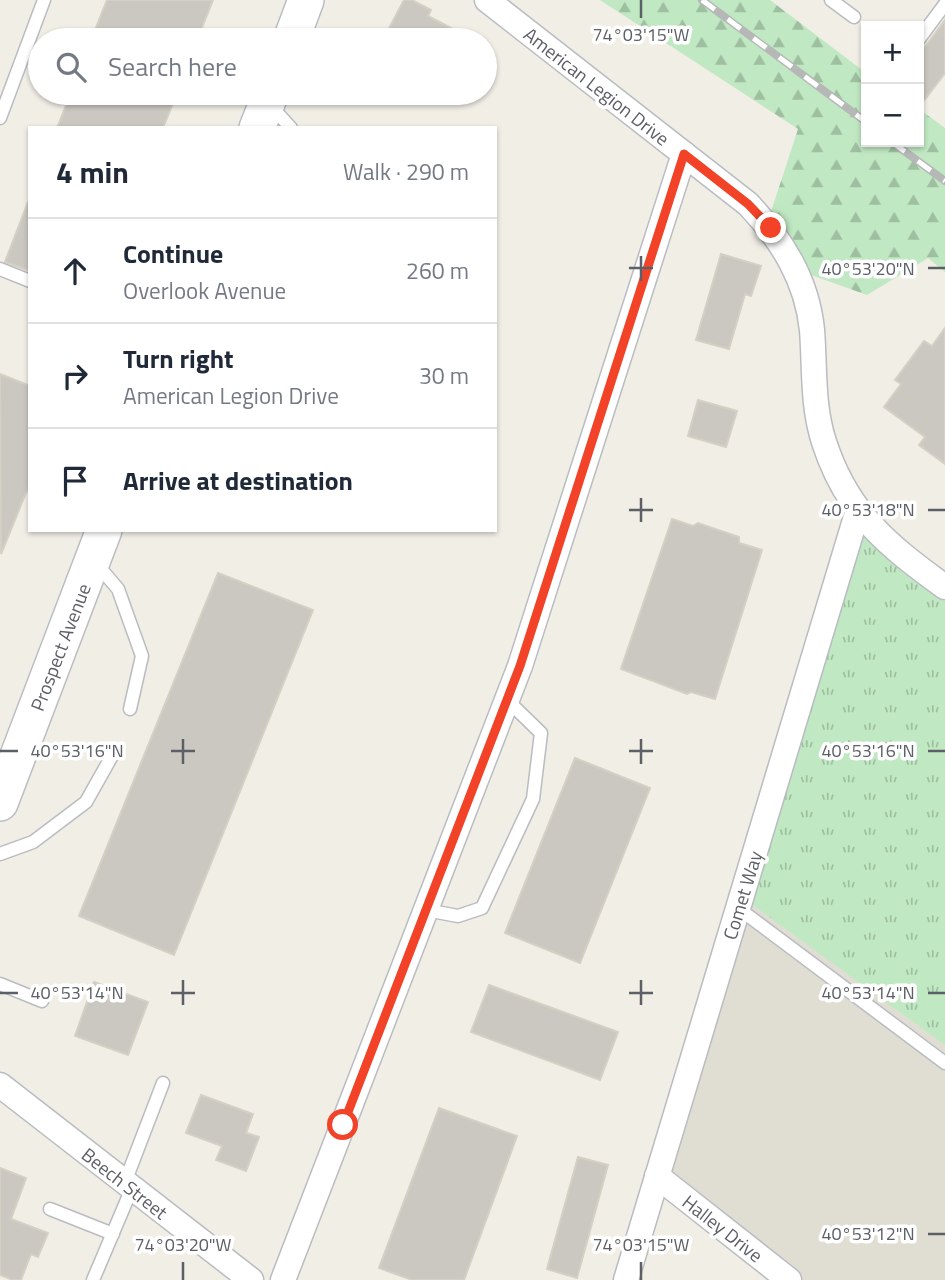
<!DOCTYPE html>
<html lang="en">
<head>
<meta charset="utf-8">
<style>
  body { margin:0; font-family:"Titillium Web",sans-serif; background:#f2f2f3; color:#1f2937 }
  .controls { position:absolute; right:21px; top:21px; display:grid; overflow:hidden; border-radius:0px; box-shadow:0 2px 5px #0004 }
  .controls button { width:63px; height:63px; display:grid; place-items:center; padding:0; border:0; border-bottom:2px solid #e0e1e3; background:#fff; color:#1f2937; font:35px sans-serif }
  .stop { position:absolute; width:21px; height:21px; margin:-16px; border:5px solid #f24328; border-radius:50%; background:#fff }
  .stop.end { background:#f24328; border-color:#fff; box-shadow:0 2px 7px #0008 }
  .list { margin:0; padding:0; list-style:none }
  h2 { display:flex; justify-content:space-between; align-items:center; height:91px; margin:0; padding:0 28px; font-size:30px }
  h2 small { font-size:23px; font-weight:400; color:#747a83 }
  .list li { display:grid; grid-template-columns:46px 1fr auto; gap:21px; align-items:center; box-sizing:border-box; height:105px; padding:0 28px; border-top:2px solid #e0e1e3 }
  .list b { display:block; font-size:26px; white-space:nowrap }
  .list p { margin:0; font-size:23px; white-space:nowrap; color:#747a83 }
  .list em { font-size:23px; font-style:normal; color:#747a83 }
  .icon { flex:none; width:38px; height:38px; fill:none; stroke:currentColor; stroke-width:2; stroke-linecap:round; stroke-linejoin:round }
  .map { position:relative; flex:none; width:945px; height:1280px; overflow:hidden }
  .search { position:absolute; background:#fff; box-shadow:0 2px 5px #0004; left:28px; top:28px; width:469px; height:77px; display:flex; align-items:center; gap:18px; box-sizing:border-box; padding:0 24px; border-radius:38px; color:#747a83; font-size:26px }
  .panel { position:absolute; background:#fff; box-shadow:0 2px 5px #0004; left:28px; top:126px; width:469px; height:406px; border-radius:0px }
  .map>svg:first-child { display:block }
  .education { fill:#e0ddd3 }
  .forest { fill:url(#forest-firs) }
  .park { fill:url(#park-tufts) }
  .building { fill:#cbc8c2; stroke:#d5d0c3; stroke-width:2 }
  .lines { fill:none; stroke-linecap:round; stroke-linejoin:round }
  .lane-casing { stroke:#b9bcc1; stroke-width:15 }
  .street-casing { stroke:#b9bcc1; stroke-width:27 }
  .secondary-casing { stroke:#babdc3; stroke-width:38 }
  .lane { stroke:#fff; stroke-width:12 }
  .street { stroke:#fff; stroke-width:24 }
  .secondary { stroke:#fff; stroke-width:35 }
  .rail-casing { stroke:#b6b7b7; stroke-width:8 }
  .rail { stroke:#fff; stroke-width:5; stroke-dasharray:16; stroke-linecap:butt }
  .route { stroke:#f24328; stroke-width:9 }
  .ticks { fill:none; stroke:#5c6066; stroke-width:2.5 }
  .labels { text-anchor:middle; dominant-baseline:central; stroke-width:7; stroke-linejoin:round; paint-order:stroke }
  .street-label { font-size:19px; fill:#5c6066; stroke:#fff }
  .ticks-label { font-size:18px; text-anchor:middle; fill:#5c6066; stroke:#fff; stroke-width:7; stroke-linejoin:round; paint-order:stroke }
</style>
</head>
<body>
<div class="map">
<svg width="945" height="1280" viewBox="0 0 945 1280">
  <defs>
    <pattern id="forest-firs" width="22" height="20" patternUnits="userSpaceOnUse" patternTransform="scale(1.75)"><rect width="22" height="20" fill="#c0e8c2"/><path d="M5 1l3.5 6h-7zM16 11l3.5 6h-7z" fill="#9fbfa1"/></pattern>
    <pattern id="park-tufts" width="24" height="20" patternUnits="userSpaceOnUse" patternTransform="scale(1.75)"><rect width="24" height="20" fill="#c0e8c2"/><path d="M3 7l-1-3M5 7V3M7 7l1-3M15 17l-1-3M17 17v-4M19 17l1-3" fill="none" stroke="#9fbfa1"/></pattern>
  </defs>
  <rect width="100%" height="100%" fill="#f0eee5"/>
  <path class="education" d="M858,510l87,77v693h-156l-132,-104z"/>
  <path class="forest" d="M600,0h170l96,73v69h53v-33l26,19v144l-17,-14 -61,37 -67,-24 -32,-50 30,-92z"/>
  <path class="park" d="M861,518l84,60v467l-199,-145z"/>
  <g class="building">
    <path d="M107,0h106l-16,40h-106z"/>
    <path d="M404,0h8l19,10 -3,6 46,24h-77l-11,-6z"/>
    <path d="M945,20v53l-26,34v-52z"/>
    <path d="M71,93h106l-14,35h-106z"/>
    <path d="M28,202h2v69l-25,-9z"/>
    <path d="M721,254l40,12 -10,30 -6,-2 -16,55 -33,-9z"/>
    <path d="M945,328v136l-26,-19 6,-8 -41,-30 17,-23 -6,-4 29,-39 8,5z"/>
    <path d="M0,374l30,12v97l-29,71z"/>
    <path d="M698,400l39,11 -11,36 -38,-11z"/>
    <path d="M672,519l21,7 5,-3 41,14v6l23,7 -47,149 -24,-7 -4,2 -66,-25z"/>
    <path d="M218,573l95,37 -139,345 -95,-39z"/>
    <path d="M575,758l75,30 -70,175 -75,-30z"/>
    <path d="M94,982l54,20 -20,53 -53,-19z"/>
    <path d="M489,985l129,47 -18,48 -129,-48z"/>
    <path d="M201,1095l52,19 -7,19 13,4 -13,34 -30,-11 6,-14 -36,-13z"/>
    <path d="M439,1108l78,28 -53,144h-52l-33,-12z"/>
    <path d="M578,1157l30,8 -31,113 -30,-9z"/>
    <path d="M0,1168l26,10 -15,41 37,14 -10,24 -7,-3 -10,26h-8l-13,-5z"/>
  </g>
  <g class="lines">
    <defs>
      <g id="lane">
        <path d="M831,0l23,17"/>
        <path d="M919,39l26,-35"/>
        <path d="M270,105l21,23"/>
        <path d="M0,118l44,-118"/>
        <path d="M0,269l30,12"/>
        <path d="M95,562l23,27 24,67 -12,53"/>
        <path d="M0,854l33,-12 53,-40 27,-48"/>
        <path d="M738,908l207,155"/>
        <path d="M426,910l32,6 24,-8 51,-109 8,-66 -34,-33"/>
        <path d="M0,984l42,17"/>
        <path d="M125,1182l38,-99"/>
        <path d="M50,1209l63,25"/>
        <path d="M93,1280l39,-92"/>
      </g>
      <g id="street">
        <path d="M487,0l261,204c34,36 59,76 64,126 3,38 0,75 12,112 23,71 63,103 121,145"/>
        <path d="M0,1085l251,195"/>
        <path d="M657,1176l132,104"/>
        <path d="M283,1280l237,-614 164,-512"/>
        <path d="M626,1280l232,-770"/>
      </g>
      <g id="secondary">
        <path d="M291,40l15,-40"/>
        <path d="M257,128l14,-35"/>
        <path d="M0,803l104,-273"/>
      </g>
    </defs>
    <use href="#lane" class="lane-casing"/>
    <use href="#street" class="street-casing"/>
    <use href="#secondary" class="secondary-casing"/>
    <use href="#lane" class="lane"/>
    <use href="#street" class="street"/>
    <use href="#secondary" class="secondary"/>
    <defs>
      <g id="rail">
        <path d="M702,0l164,122"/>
        <path d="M892,142l53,39"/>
      </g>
    </defs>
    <use href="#rail" class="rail-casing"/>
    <use href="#rail" class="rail"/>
  </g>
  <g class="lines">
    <path class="route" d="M343,1125l177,-459 164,-512 64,50 23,24"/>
  </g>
  <path class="ticks" d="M641,0v18M641,256v25M629,268h24M928,268h17M641,498v24M629,510h24M928,510h17M183,739v25M641,739v25M0,751h18M171,751h24M629,751h24M928,751h17M183,980v25M641,980v25M0,993h18M171,993h24M629,993h24M928,993h17M928,1234h17M183,1262v18M641,1262v18"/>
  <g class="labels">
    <g class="street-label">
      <text transform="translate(597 86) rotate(38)">American Legion Drive</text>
      <text transform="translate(60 647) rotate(-69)">Prospect Avenue</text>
      <text transform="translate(742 895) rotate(-73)">Comet Way</text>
      <text transform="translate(125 1183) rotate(38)">Beech Street</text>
      <text transform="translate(723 1228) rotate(38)">Halley Drive</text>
    </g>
  </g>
  <g class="ticks-label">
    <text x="641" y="41">74°03'15"W</text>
    <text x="868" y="275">40°53'20"N</text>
    <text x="868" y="516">40°53'18"N</text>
    <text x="77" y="757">40°53'16"N</text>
    <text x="868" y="757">40°53'16"N</text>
    <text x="77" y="999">40°53'14"N</text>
    <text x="868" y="999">40°53'14"N</text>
    <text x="868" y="1240">40°53'12"N</text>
    <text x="183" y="1251">74°03'20"W</text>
    <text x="641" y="1251">74°03'15"W</text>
  </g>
</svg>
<div class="controls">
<button>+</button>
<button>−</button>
</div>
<div class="stop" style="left:343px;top:1125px"></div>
<div class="stop end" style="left:771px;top:228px"></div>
<div class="search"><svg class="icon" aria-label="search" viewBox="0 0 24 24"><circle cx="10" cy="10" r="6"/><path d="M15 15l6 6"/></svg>Search here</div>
<section class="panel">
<h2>4 min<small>Walk · 290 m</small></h2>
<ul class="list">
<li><svg class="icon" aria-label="ahead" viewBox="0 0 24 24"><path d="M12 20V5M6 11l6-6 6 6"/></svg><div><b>Continue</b><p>Overlook Avenue</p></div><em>260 m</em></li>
<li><svg class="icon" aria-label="right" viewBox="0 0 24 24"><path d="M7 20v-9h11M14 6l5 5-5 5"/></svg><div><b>Turn right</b><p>American Legion Drive</p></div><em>30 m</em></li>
<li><svg class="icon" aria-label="arrive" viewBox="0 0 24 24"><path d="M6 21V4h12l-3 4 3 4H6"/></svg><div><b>Arrive at destination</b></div></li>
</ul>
</section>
</div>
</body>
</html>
